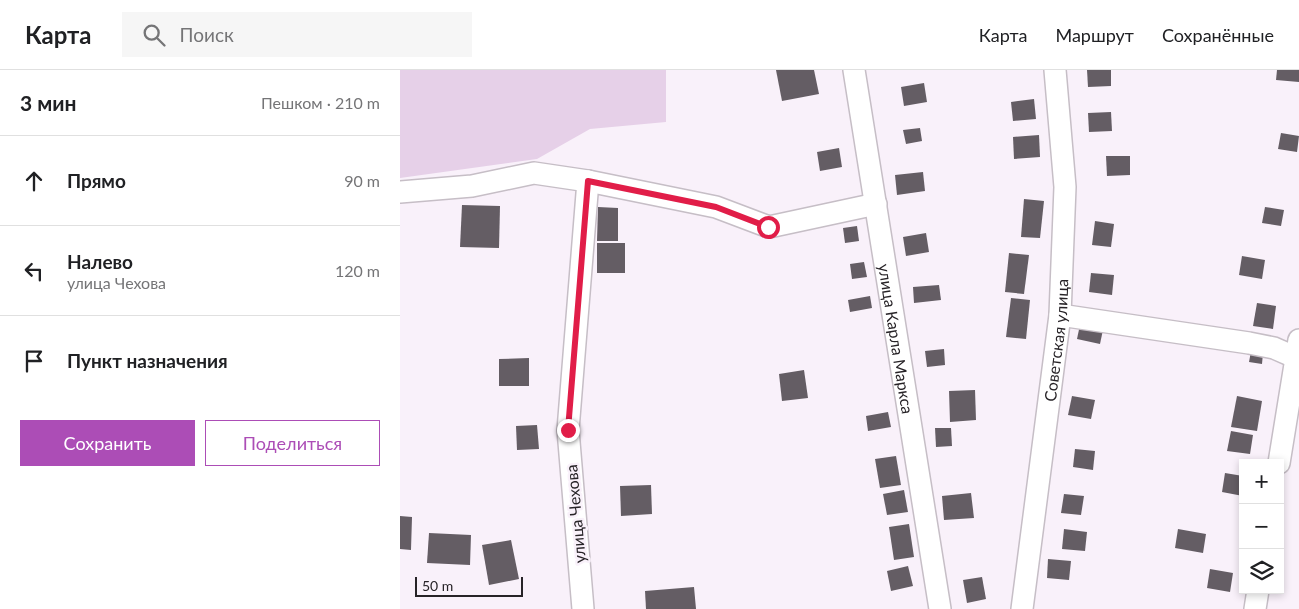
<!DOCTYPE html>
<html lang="ru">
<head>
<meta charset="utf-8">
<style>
  body { margin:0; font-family:Lato,sans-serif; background:#f6f6f6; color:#202124 }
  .controls { position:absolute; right:15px; bottom:15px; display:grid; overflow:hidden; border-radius:0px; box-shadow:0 2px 8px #0003 }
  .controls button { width:45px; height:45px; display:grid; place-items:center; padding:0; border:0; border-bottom:1px solid #e0e0e0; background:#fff; color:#202124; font:25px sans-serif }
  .scale { position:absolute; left:15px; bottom:12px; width:108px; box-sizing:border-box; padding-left:5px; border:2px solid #272327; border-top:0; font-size:14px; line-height:18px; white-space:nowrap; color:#272327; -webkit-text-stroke:4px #f9f1fa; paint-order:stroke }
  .stop { position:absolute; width:15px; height:15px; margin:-11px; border:4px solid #e11d48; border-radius:50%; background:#fff }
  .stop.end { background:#e11d48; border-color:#fff; box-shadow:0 1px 5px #0008 }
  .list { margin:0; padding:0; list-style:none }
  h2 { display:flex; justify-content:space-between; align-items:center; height:65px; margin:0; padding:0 20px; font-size:21px }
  h2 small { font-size:16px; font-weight:400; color:#757577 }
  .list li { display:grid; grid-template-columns:32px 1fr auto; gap:15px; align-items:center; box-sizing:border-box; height:90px; padding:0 20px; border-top:1px solid #e0e0e0 }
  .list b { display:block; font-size:19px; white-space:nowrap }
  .list p { margin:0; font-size:16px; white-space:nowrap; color:#757577 }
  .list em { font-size:16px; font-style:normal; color:#757577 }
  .actions { display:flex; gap:10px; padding:15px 20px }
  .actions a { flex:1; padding:11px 0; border:1px solid #ac4db6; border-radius:0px; text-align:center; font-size:18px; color:#ac4db6 }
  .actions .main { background:#ac4db6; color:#fff }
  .icon { flex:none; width:28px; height:28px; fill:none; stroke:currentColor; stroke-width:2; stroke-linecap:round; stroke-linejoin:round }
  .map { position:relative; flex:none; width:899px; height:539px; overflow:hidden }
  header { display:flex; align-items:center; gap:30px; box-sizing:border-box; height:70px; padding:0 25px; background:#fff; border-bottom:1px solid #e0e0e0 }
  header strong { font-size:24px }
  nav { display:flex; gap:28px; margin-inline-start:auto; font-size:18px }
  .search { width:350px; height:45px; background:#f6f6f6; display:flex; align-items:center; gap:12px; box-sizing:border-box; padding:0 18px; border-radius:0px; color:#757577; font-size:19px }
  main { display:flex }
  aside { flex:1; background:#fff }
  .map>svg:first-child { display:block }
  .green { fill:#e6d0e8 }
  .building { fill:#645d64 }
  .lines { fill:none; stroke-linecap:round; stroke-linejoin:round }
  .minor-casing { stroke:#c6bec6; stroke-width:24 }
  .minor { stroke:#fff; stroke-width:21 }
  .route { stroke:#e11d48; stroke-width:6 }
  .labels { text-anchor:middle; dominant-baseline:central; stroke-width:5; stroke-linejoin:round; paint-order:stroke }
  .street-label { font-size:16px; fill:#272327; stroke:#f9f1fa }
</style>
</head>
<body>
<header>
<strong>Карта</strong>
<div class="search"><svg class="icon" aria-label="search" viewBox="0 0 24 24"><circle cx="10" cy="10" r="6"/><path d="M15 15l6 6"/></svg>Поиск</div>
<nav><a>Карта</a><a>Маршрут</a><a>Сохранённые</a></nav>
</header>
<main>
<aside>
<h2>3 мин<small>Пешком · 210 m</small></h2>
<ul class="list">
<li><svg class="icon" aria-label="ahead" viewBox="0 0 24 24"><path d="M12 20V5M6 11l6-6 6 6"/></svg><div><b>Прямо</b></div><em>90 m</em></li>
<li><svg class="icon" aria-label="left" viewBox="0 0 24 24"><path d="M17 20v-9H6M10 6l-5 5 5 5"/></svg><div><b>Налево</b><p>улица Чехова</p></div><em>120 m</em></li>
<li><svg class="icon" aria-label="arrive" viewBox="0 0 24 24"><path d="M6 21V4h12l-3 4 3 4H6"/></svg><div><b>Пункт назначения</b></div></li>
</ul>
<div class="actions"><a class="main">Сохранить</a><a>Поделиться</a></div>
</aside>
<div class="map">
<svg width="899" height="539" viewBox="0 0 899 539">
  <rect width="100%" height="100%" fill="#f9f1fa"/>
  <path class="green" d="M0,0h266v52l-76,7 -53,30 -137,19z"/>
  <g class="building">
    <path d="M376,0h38l5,24 -37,7z"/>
    <path d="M687,0h24v16l-23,1z"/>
    <path d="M877,0h22v12l-23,-2z"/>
    <path d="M524,13l3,19 -23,4 -3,-19z"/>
    <path d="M634,29l2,20 -23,2 -2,-19z"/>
    <path d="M711,42l1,19 -23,1 -1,-19z"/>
    <path d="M520,58l2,13 -16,3 -3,-14z"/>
    <path d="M881,63l18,3 -2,16 -19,-3z"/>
    <path d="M639,65l1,22 -26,2 -1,-22z"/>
    <path d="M439,78l3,19 -22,4 -3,-19z"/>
    <path d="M706,86h24v19l-23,1z"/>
    <path d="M523,102l2,19 -28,4 -2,-20z"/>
    <path d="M624,129l20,2 -4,37 -19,-1z"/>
    <path d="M62,135l38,1 -1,42 -39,-1z"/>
    <path d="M198,137l20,1v33h-21z"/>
    <path d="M865,137l19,3 -3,16 -19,-3z"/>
    <path d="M695,151l19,3 -3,23 -19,-2z"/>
    <path d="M457,156l2,15 -14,2 -2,-15z"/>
    <path d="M526,163l3,19 -23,4 -3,-19z"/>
    <rect x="197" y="173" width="28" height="30"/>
    <path d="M609,183l20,2 -5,39 -19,-2z"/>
    <path d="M842,186l23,4 -3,19 -23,-4z"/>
    <path d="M464,192l3,15 -15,2 -2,-15z"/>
    <path d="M691,203l23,2 -2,20 -23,-3z"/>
    <path d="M539,215l2,15 -27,3 -1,-16z"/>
    <path d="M470,226l2,12 -22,4 -2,-12z"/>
    <path d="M611,228l19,2 -4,39 -20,-2z"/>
    <path d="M857,233l19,3 -3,23 -20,-3z"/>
    <path d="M681,250l23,5 -4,19 -23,-5z"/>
    <path d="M544,279l1,16 -18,2 -2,-16z"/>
    <path d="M851,281l12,2 -1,11 -13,-2z"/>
    <path d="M129,288v28h-30v-27z"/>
    <path d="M404,300l4,28 -26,3 -3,-27z"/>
    <path d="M575,320l1,30 -26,2 -1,-31z"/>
    <path d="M672,326l23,4 -4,19 -23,-4z"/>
    <path d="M837,326l25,5 -5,30 -26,-4z"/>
    <path d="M488,342l3,15 -23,4 -2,-15z"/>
    <path d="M137,355l2,24 -22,1 -1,-24z"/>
    <path d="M535,358h16l1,18 -16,1z"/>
    <path d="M831,361l22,4 -3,19 -23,-3z"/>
    <path d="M675,379l20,2 -2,19 -20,-3z"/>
    <path d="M496,386l5,29 -21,3 -5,-29z"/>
    <path d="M825,403l18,3v20l-21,-4z"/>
    <path d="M251,415l1,29 -31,2 -1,-30z"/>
    <path d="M504,420l4,22 -21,3 -4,-21z"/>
    <path d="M571,423l3,25 -30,2 -2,-24z"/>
    <path d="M664,424l20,2 -3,19 -20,-2z"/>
    <path d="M0,446l12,1 -1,33 -11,-1z"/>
    <path d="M509,454l5,33 -20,3 -5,-33z"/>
    <path d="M664,459l23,3 -2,19 -23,-2z"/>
    <path d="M778,459l28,5 -3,19 -28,-5z"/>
    <path d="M29,463l42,2 -1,30 -43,-2z"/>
    <path d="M111,470l8,39 -30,6 -7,-40z"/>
    <path d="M648,489l23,2 -2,19 -22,-2z"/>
    <path d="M508,496l5,20 -22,5 -4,-20z"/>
    <path d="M810,499l23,4 -3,19 -23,-4z"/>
    <path d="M582,507l4,22 -19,4 -4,-23z"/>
    <path d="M294,517l2,22h-50l-1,-18z"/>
  </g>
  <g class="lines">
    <defs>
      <g id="minor">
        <path id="s1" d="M454,0l86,539"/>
        <path d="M0,122l72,-6 62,-13 54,8 128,26 53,20 107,-23"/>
        <path d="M660,245l189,28 25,5 25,11"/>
        <path d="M879,393l20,-123"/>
        <path d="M183,539l-15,-179 20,-249"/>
        <path id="s2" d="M622,539l38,-294 5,-128 -10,-117"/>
        <path d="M855,539l3,-19"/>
      </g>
    </defs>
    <use href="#minor" class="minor-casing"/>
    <use href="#minor" class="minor"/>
  </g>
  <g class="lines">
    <path class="route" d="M168,360l20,-249 128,26 52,20"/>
  </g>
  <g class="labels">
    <g class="street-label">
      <text stroke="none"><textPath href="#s1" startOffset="272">улица Карла Маркса</textPath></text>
      <text stroke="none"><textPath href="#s2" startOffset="271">Советская улица</textPath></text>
      <text transform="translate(175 444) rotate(-95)">улица Чехова</text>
    </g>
  </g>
</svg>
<div class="controls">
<button>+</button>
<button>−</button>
<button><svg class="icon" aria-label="layers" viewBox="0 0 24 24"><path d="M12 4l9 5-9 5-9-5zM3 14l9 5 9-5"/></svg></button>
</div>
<div class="scale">50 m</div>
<div class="stop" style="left:368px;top:157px"></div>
<div class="stop end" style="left:168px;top:360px"></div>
</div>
</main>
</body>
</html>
